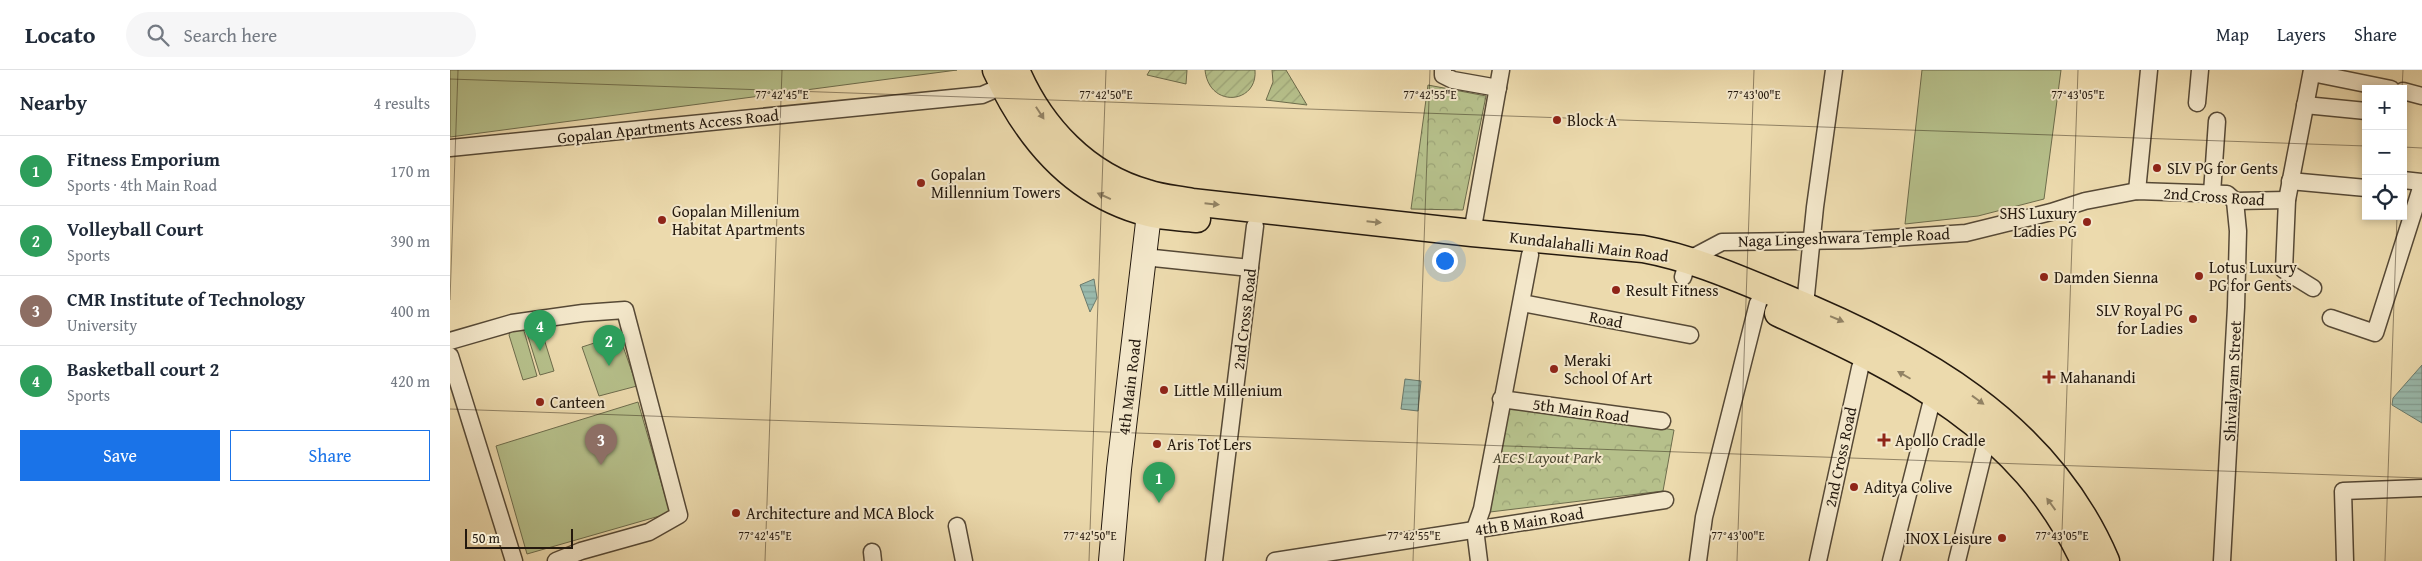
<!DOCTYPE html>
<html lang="en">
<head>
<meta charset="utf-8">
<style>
  body { margin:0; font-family:"Gentium Book Plus",serif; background:#f6f6f7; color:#1f2937 }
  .controls { position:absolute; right:15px; top:15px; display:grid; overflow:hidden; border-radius:0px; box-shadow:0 2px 8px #0003 }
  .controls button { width:45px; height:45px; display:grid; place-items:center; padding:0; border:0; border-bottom:1px solid #e0e1e3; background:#fff; color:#1f2937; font:25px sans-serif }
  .scale { position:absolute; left:15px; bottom:12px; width:108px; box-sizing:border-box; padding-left:5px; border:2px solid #24190e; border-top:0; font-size:14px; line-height:18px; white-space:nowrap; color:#24190e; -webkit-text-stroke:4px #f3e7ca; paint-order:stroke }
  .you { position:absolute; left:994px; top:190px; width:18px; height:18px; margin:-12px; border:4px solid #fff; border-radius:50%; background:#1a73e8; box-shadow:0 0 0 8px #1a73e833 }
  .badge { display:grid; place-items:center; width:32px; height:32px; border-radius:50%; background:#1a73e8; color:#fff; font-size:16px; font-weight:700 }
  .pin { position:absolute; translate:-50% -41px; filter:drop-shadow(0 1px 2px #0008) }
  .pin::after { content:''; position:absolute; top:26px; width:18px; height:15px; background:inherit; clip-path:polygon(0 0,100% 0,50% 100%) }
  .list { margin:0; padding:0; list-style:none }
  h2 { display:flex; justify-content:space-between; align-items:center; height:65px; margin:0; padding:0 20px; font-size:21px }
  h2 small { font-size:16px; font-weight:400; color:#747a83 }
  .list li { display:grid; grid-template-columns:32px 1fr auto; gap:15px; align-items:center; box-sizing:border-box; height:70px; padding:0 20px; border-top:1px solid #e0e1e3 }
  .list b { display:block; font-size:19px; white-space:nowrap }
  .list p { margin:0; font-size:16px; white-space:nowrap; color:#747a83 }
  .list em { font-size:16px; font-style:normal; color:#747a83 }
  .actions { display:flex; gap:10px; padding:15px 20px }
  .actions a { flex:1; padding:11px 0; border:1px solid #1a73e8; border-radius:0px; text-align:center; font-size:18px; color:#1a73e8 }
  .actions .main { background:#1a73e8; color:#fff }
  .icon { flex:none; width:28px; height:28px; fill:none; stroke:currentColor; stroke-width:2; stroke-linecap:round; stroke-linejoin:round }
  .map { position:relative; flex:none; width:1972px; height:491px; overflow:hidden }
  header { display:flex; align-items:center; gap:30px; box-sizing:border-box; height:70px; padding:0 25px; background:#fff; border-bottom:1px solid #e0e1e3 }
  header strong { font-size:24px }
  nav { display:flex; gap:28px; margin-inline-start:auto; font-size:18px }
  .search { width:350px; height:45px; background:#f6f6f7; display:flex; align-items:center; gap:12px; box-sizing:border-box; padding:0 18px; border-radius:28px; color:#747a83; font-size:19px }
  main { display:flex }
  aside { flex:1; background:#fff }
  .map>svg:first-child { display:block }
  .grass { fill:#b6c08b; stroke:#6d6c4c }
  .park { fill:url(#park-crowns); stroke:#6d6c4c }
  .garden { fill:url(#garden-furrows); stroke:#6d6c4c }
  .water { fill:url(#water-rules); stroke:#6a7a6d }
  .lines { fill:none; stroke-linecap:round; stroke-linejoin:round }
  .street-casing { stroke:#564936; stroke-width:19 }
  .secondary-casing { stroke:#24190e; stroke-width:26 }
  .primary-casing { stroke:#24190e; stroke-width:29 }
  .street { stroke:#f3e7ca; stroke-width:16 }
  .secondary { stroke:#f3e7ca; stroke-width:24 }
  .primary { stroke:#ecdaad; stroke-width:26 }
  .oneway { fill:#928365 }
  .ticks { fill:none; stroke:#24190e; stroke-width:1; stroke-opacity:0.45 }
  .poi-dot { fill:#8f2418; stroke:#f3e7ca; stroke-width:2 }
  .labels { text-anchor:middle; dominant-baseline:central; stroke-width:4; stroke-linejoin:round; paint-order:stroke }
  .poi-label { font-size:16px; fill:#24190e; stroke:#f3e7ca; text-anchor:start }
  .street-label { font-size:16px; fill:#24190e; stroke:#f3e7ca }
  .park-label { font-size:16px; font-style:italic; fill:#504b34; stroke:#f3e7ca }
  .ticks-label { font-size:12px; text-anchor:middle; fill:#24190e; stroke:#f3e7ca; stroke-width:4; stroke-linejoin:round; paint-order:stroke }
</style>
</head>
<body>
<header>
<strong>Locato</strong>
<div class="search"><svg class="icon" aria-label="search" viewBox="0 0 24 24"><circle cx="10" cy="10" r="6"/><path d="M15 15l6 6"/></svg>Search here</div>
<nav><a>Map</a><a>Layers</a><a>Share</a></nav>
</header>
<main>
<aside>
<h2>Nearby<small>4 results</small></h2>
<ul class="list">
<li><span class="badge" style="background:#2e9e5b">1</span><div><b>Fitness Emporium</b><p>Sports · 4th Main Road</p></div><em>170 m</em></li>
<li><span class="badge" style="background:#2e9e5b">2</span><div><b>Volleyball Court</b><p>Sports</p></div><em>390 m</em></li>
<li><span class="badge" style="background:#8d6e63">3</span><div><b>CMR Institute of Technology</b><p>University</p></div><em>400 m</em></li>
<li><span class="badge" style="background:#2e9e5b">4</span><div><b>Basketball court 2</b><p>Sports</p></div><em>420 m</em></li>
</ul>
<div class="actions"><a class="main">Save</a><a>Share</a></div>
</aside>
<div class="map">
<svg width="1972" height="491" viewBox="0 0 1972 491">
  <defs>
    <pattern id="park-crowns" width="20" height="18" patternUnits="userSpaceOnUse" patternTransform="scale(1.25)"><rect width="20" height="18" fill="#b6c08b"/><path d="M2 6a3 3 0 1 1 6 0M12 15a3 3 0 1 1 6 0" fill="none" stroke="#9ca477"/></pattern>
    <pattern id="garden-furrows" width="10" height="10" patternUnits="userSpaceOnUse" patternTransform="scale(1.25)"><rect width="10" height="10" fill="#b6c08b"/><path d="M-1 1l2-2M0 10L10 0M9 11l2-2" fill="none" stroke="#9ca477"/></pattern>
    <pattern id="water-rules" width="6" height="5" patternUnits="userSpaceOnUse" patternTransform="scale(1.25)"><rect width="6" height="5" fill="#99baad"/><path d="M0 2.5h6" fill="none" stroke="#849f94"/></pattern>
  </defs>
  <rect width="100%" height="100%" fill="#ecdaad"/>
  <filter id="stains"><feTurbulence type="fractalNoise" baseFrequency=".004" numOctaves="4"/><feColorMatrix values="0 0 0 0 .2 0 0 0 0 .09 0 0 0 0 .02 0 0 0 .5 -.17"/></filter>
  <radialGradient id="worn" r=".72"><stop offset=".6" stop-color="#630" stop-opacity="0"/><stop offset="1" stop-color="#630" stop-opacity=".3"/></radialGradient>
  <g class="grass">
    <path d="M0,0h507l-507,67z"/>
    <path d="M1472,0h139l-17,129 -66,17 -73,8z"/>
    <path d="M78,255l12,1 14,45 -14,4 -14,-45z"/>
    <path d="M71,258l3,3 13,45 -14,4 -14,-45 2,-5z"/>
    <path d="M169,265l18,51 -38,10 -17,-49z"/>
    <path d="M188,332l32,111 -143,41 -31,-108z"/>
  </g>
  <g class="park">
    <path d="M978,15l58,11 -23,114 -52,-1z"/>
    <path d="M1058,333l166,27 -11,61 -173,21z"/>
  </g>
  <g class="garden">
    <path d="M700,0h37l-1,14 -39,-9z"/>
    <path d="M755,0h50c3,34 -46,39 -50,0z"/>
    <path d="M822,0h14l21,35 -41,-5 7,-18z"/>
  </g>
  <g class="water">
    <path d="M644,209l3,19 -7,14 -10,-27z"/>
    <path d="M1972,295v58l-30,-18 1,-7z"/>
    <path d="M955,309l16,2 -3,30 -17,-2z"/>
  </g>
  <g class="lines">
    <defs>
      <g id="street">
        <path d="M993,0v5l10,5 45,8"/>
        <path d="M1862,0l-25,130 -3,70 29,18"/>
        <path d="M1862,3l79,16"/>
        <path d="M1953,21l19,5"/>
        <path d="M1747,33l3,-33"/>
        <path d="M1855,35l61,6"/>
        <path d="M0,78l532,-53 21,-9"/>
        <path d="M1953,110l19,2"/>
        <path d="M1840,111l76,7"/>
        <path d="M1687,121l12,-121"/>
        <path d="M1762,123l5,-72"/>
        <path d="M1022,163l29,-163"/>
        <path d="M694,187l106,11"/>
        <path d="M1233,207l5,-17 34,-18 139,-2 105,-7 85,-21 34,-11 52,-10 90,3 8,7 52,-1"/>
        <path d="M1072,233l168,32"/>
        <path d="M1355,235l10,-98 19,-137"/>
        <path d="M1881,248l44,15 47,-148"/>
        <path d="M0,271l62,-18 71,-10 42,-3 54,205 -30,17 -68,19 -25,10"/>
        <path d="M0,286l64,205"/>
        <path d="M1051,329l161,22"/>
        <path d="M507,456l7,35"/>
        <path d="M422,482l1,9"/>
        <path d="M764,491l41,-335"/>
        <path d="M825,491l390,-61"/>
        <path d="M1029,491l-4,-32 7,-20 48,-254"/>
        <path d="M1248,491l6,-44 54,-214"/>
        <path d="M1368,491l42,-193 6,-14"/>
        <path d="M1441,491l43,-169"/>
        <path d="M1507,491l31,-126"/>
        <path d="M1772,491l14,-254 2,-76 -3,-30"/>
        <path d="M1895,491l-2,-70 79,-3"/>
      </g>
      <path id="secondary" d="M661,491l8,-92 30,-255"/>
      <g id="primary">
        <path d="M546,0c31,68 77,124 152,143 15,4 33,4 49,6"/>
        <path d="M566,0c24,57 70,106 131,123 14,5 30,6 45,9l280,31 171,16c49,9 94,29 140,48 133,54 264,125 323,264"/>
        <path d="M1328,243c128,59 243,114 306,248"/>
      </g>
    </defs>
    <use href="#street" class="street-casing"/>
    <use href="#secondary" class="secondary-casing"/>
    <use href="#primary" class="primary-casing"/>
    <use href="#street" class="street"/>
    <use href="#secondary" class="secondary"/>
    <use href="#primary" class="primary"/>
  </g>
  <defs><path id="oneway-solid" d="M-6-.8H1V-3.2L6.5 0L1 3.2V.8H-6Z" transform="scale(1.25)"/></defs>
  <g class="oneway">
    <use href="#oneway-solid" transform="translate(590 43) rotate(57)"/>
    <use href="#oneway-solid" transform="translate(654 126) rotate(-156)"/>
    <use href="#oneway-solid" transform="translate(762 134) rotate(6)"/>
    <use href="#oneway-solid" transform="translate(924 152) rotate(6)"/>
    <use href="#oneway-solid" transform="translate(1387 249) rotate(23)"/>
    <use href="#oneway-solid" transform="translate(1454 305) rotate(-150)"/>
    <use href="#oneway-solid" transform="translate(1528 330) rotate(36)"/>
    <use href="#oneway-solid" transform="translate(1601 434) rotate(-126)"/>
  </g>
  <path class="ticks" d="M0,9l1916,67M1952,19l1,-19M1953,77l19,1M0,230l8,-230M0,339l1972,69M315,491l17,-491M639,491l17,-491M963,491l17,-491M1287,491l17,-491M1611,491l17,-491M1935,491l12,-345"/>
  <g class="poi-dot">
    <circle cx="1107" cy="50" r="5"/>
    <circle cx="1707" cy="98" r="5"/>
    <circle cx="471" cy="113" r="5"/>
    <circle cx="212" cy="150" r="5"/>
    <circle cx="1637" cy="152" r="5"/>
    <circle cx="1749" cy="206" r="5"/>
    <circle cx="1594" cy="207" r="5"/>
    <circle cx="1166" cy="220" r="5"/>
    <circle cx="1743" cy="249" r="5"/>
    <circle cx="1104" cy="299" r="5"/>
    <path d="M1596.5 299.5h5v5h5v5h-5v5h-5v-5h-5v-5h5z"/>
    <circle cx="714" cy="320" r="5"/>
    <circle cx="90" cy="332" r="5"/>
    <path d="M1431.5 362.5h5v5h5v5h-5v5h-5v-5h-5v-5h5z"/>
    <circle cx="707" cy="374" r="5"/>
    <circle cx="1404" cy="417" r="5"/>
    <circle cx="286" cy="443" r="5"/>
    <circle cx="1552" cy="468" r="5"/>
  </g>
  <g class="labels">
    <g class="poi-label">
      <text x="1117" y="50">Block A</text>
      <text x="1717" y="98">SLV PG for Gents</text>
      <text x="481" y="104">Gopalan<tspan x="481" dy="18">Millennium Towers</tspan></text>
      <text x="222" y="141">Gopalan Millenium<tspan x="222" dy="18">Habitat Apartments</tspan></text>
      <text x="1627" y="143" text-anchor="end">SHS Luxury<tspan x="1627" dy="18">Ladies PG</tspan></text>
      <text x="1759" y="197">Lotus Luxury<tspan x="1759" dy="18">PG for Gents</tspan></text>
      <text x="1604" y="207">Damden Sienna</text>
      <text x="1176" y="220">Result Fitness</text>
      <text x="1733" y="240" text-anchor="end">SLV Royal PG<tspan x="1733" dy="18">for Ladies</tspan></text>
      <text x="1114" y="290">Meraki<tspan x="1114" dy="18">School Of Art</tspan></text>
      <text x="1610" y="307">Mahanandi</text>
      <text x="724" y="320">Little Millenium</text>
      <text x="100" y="332">Canteen</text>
      <text x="1445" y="370">Apollo Cradle</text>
      <text x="717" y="374">Aris Tot Lers</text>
      <text x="1414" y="417">Aditya Colive</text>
      <text x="296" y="443">Architecture and MCA Block</text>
      <text x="1542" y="468" text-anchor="end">INOX Leisure</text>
    </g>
    <g class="street-label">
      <text transform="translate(218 56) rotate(-6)">Gopalan Apartments Access Road</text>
      <text transform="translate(1764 126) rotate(4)">2nd Cross Road</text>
      <text transform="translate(1394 167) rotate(-2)">Naga Lingeshwara Temple Road</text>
      <text transform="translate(1139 176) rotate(7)">Kundalahalli Main Road</text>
      <text transform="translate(794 249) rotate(-83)">2nd Cross Road</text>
      <text transform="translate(1156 249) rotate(11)">Road</text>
      <text transform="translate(1782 311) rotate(-87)">Shivalayam Street</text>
      <text transform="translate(679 317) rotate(-83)">4th Main Road</text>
      <text transform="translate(1131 340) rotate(8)">5th Main Road</text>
      <text transform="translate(1390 387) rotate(-78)">2nd Cross Road</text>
      <text transform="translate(1079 451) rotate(-9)">4th B Main Road</text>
    </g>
    <g class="park-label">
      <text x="1097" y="387">AECS Layout Park</text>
    </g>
  </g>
  <g class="ticks-label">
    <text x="332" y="29">77°42'45"E</text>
    <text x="656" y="29">77°42'50"E</text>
    <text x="980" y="29">77°42'55"E</text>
    <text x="1304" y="29">77°43'00"E</text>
    <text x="1628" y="29">77°43'05"E</text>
    <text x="315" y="470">77°42'45"E</text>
    <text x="640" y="470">77°42'50"E</text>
    <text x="964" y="470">77°42'55"E</text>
    <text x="1288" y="470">77°43'00"E</text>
    <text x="1612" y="470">77°43'05"E</text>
  </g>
  <rect width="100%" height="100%" filter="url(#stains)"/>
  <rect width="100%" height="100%" fill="url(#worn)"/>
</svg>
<div class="controls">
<button>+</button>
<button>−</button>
<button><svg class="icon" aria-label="locate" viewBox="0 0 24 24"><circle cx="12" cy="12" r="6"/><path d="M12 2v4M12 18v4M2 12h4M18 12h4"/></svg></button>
</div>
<div class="scale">50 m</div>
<div class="you"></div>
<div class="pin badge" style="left:709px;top:433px;background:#2e9e5b">1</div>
<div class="pin badge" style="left:159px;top:296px;background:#2e9e5b">2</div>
<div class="pin badge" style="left:151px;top:395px;background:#8d6e63">3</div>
<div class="pin badge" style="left:90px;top:281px;background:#2e9e5b">4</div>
</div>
</main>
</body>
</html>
